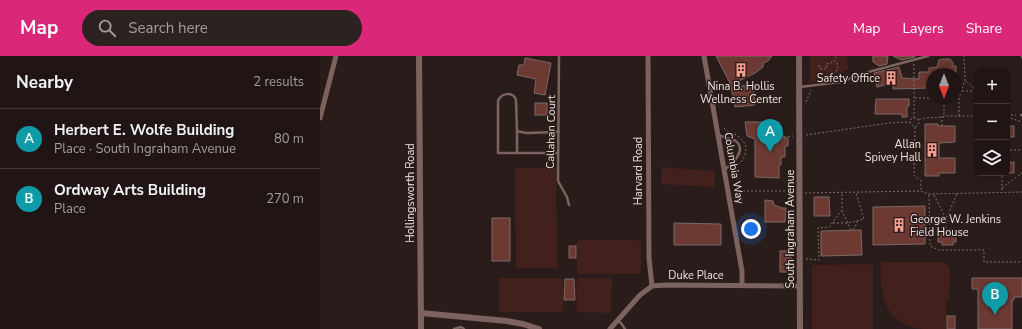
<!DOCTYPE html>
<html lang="en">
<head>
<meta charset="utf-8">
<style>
  body { margin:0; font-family:"Nunito Sans",sans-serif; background:#2d2222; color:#f1f3f6 }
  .controls { position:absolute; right:12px; top:12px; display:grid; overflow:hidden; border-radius:6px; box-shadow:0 2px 10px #0003 }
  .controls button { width:36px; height:36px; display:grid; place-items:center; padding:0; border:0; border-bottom:1px solid #3d3434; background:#201514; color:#f1f3f6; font:20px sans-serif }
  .compass { position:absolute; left:606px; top:12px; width:36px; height:36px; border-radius:50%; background:#201514; box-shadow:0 2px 10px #0003; rotate:180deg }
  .you { position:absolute; left:431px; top:173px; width:14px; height:14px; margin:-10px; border:3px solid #fff; border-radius:50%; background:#1a73e8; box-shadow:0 0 0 6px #1a73e833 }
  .badge { display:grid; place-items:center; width:26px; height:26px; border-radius:50%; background:#db2777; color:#fff; font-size:13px; font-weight:700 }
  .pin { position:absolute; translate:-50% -33px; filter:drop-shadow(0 1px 2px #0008) }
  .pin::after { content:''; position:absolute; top:21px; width:14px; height:12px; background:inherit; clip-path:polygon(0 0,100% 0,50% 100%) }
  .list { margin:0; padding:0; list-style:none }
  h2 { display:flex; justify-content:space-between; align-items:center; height:52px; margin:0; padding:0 16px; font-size:17px }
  h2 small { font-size:13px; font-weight:400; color:#a29fa0 }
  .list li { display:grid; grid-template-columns:26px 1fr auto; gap:12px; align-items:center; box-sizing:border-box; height:60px; padding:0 16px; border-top:1px solid #3d3434 }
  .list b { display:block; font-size:15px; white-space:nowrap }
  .list p { margin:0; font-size:13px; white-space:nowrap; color:#a29fa0 }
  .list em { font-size:13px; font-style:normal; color:#a29fa0 }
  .icon { flex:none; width:22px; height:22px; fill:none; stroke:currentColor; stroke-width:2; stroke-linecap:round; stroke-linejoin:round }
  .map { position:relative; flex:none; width:702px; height:273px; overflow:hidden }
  header { display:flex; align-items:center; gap:24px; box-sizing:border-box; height:56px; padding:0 20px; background:#db2777; color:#fff }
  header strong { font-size:19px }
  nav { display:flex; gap:22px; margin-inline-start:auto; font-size:14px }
  .search { width:280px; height:36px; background:#2d2222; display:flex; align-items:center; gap:10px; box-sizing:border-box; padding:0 14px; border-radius:22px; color:#a29fa0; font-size:15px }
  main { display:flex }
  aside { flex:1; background:#201514 }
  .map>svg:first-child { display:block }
  .green { fill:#42201b }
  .building { fill:#6c3a33; stroke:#7a6966 }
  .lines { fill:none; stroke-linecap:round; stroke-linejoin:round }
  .path { stroke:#7c706e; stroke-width:1; stroke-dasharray:2 2; stroke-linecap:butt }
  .service { stroke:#7c635f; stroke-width:2.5 }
  .minor { stroke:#7c635f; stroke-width:5 }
  .tertiary { stroke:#7c635f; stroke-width:6 }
  .labels { text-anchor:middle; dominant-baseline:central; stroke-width:3; stroke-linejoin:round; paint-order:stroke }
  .poi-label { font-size:11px; fill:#eee4e2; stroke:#2a1c1a; text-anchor:end }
  .street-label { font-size:11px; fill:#eee4e2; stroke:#2a1c1a }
</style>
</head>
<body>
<header>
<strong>Map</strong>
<div class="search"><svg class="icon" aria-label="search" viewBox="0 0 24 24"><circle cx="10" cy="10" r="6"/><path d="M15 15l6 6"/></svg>Search here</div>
<nav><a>Map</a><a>Layers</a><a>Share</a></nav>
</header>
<main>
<aside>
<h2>Nearby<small>2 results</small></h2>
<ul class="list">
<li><span class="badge" style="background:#0f9aa8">A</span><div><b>Herbert E. Wolfe Building</b><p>Place · South Ingraham Avenue</p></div><em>80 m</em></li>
<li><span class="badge" style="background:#0f9aa8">B</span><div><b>Ordway Arts Building</b><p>Place</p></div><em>270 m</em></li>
</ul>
</aside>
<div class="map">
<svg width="702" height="273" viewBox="0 0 702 273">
  <rect width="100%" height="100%" fill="#2a1c1a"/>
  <g class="green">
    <path d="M490,0h36l3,13 -42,15 3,-5z"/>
    <path d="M342,111l53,4 -1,16 -53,-3z"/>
    <path d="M195,112h41l1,100h-41z"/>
    <path d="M259,184h59l3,3v29l-2,2h-60l-2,-2v-30z"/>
    <path d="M561,206h63l6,6 -1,30 -3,3v28c-7,0 -14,0 -22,0 -39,-4 -45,-33 -43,-67z"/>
    <path d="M553,208v65h-61v-64z"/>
    <path d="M181,222h60l2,2v30l-2,2h-60l-2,-2v-30z"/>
    <path d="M259,222h31l2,2 -1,30 -2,3 -30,-1 -2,-2 -1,-30z"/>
  </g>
  <g class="building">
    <path d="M396,0h56l-4,5 -5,2v4l-8,6 -24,12z"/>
    <path d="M553,0h15l-1,8 -8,2 -6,-4z"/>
    <path d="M573,0h22v1l-14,3z"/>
    <path d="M205,2l26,5 -6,32 -11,-2 2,-14 -19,-4 2,-10h5z"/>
    <path d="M623,3h7l3,4v3h3v8h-24v13h-2v1l-37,1v-6l-16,4 -3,-14 25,-6 3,11 17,1v-7h10v-4l8,-1 2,-7z"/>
    <path d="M433,29l2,20 -20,2 -4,-20z"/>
    <path d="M556,43h33v7h-2v11h-5v-3h-27z"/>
    <rect x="215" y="47" width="12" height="12"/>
    <path d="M425,66h34v9l3,1 2,6h4v8h-3v11h-4v8h-2v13l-24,-1v-38l-8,-3z"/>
    <path d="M605,68h13v2h17v16l-16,1v15h16v15h-16v3h-14z"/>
    <rect x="687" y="70" width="7" height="11"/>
    <rect x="687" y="106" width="7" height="11"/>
    <path d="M494,141h15l1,19h-16z"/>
    <path d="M445,144l8,1 1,4 6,2v1h6l-1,14h-20z"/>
    <path d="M605,150v38l-52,1v-38z"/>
    <rect x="172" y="162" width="18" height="43"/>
    <path d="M354,167l47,1v21h-47z"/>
    <path d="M633,173v2h3v11h-3v3h-11v-3h-4v-10h3v-2z"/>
    <path d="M541,174l1,25 -41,1v-25z"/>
    <rect x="249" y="190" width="7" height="12"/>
    <rect x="460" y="195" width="11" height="21"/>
    <path d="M652,222h50v19h-8v3h-2v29h-34v-40h-6z"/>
    <path d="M245,223h9l1,21h-11z"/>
    <rect x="627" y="260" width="8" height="13"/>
  </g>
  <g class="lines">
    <g class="path">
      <path d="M594,8v54l-3,1 -1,3 2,3 3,2 3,-2 1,-3 -1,-3 -4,-1"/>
      <path d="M499,9l1,4 7,-1 -1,-4 8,-2"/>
      <path d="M506,24l-1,-4 8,-2 5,-5 -1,-6 -3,-2 3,-5"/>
      <path d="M646,25l11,10"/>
      <path d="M642,35h14"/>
      <path d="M595,42h17"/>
      <path d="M486,46l5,-12"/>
      <path d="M687,59h9"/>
      <path d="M639,60v-18l6,-18 -1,-24"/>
      <path d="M687,61l15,5"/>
      <path d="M599,64c8,-4 18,-1 27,-4h31"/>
      <path d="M622,70v-9l2,-3v-16"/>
      <path d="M595,71l-1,48 7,6v10"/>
      <path d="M404,72c4,5 11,5 16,10 11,9 5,23 -5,29"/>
      <path d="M486,79l83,-12 21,-1"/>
      <path d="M464,81l9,-1"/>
      <path d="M690,94h12"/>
      <path d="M682,120v16"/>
      <path d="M682,132l20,-15"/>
      <path d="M415,135h59"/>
      <path d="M485,137l115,-2 9,3 93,-2"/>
      <path d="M522,138v17l9,19 3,-1 4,-9"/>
      <path d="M609,139l1,51 9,4h45v12h38"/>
      <path d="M614,139l12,24 11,-25"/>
      <path d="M610,165h32"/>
      <path d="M626,166v8"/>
      <path d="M513,167h15l16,-4 -8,-26"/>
      <path d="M486,203l13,1 -1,-32 11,-1 13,-17"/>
    </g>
    <g class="service">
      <path d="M239,0l-1,125 9,16 2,8"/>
      <path d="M702,0v1"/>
      <path d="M480,31l40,-5 32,-11 56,-15"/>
      <path d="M701,59h1"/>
      <path d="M197,75v22h41"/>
      <path d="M398,79c5,2 11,3 16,5 15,9 -2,24 -10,30"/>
      <path d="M197,97h-19v-52c3,-8 15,-10 18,-1l1,31 9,2 33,-1"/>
      <path d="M297,264l4,3 4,6"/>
      <path d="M134,273l7,-2 3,2"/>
    </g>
    <g class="minor">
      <path d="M328,0l1,202 3,28"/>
      <path d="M384,0l38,215v14"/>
      <path d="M0,62l16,-62"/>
      <path d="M290,273l30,-34 12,-9 14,-1 134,1"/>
    </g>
    <g class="tertiary">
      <path d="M99,0l2,273"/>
      <path d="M479,0l1,273"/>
      <path d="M101,257l86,8 16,3 16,5"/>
    </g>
  </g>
  <defs>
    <symbol id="building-bare" viewBox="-9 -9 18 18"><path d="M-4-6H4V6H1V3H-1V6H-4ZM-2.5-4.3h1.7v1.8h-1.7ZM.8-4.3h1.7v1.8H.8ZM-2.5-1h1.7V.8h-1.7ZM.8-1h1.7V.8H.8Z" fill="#f59d8f" stroke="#2a1c1a" stroke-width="2.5" paint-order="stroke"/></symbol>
  </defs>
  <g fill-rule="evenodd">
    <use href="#building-bare" x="411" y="4" width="20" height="20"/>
    <use href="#building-bare" x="561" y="12" width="20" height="20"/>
    <use href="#building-bare" x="602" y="84" width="20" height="20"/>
    <use href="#building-bare" x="569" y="159" width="20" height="20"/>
  </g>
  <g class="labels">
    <g class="poi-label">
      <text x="560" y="22">Safety Office</text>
      <text x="421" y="30" text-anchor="middle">Nina B. Hollis<tspan x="421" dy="13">Wellness Center</tspan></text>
      <text x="601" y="88">Allan<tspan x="601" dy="13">Spivey Hall</tspan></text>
      <text x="590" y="163" text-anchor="start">George W. Jenkins<tspan x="590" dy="13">Field House</tspan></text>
    </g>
    <g class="street-label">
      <text transform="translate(231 76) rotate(-89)">Callahan Court</text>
      <text transform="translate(414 112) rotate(80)">Columbia Way</text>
      <text transform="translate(318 115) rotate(-90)">Harvard Road</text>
      <text transform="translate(90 137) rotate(-90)">Hollingsworth Road</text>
      <text transform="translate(470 173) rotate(-90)">South Ingraham Avenue</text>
      <text x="376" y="219">Duke Place</text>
    </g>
  </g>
</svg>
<div class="controls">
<button>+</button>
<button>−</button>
<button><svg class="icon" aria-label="layers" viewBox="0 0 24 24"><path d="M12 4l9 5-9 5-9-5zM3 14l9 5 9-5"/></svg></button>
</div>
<svg class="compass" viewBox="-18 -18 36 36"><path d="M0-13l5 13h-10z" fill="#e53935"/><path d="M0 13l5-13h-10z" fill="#a29fa0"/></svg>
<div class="you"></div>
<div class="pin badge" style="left:450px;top:96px;background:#0f9aa8">A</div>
<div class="pin badge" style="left:675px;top:259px;background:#0f9aa8">B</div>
</div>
</main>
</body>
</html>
